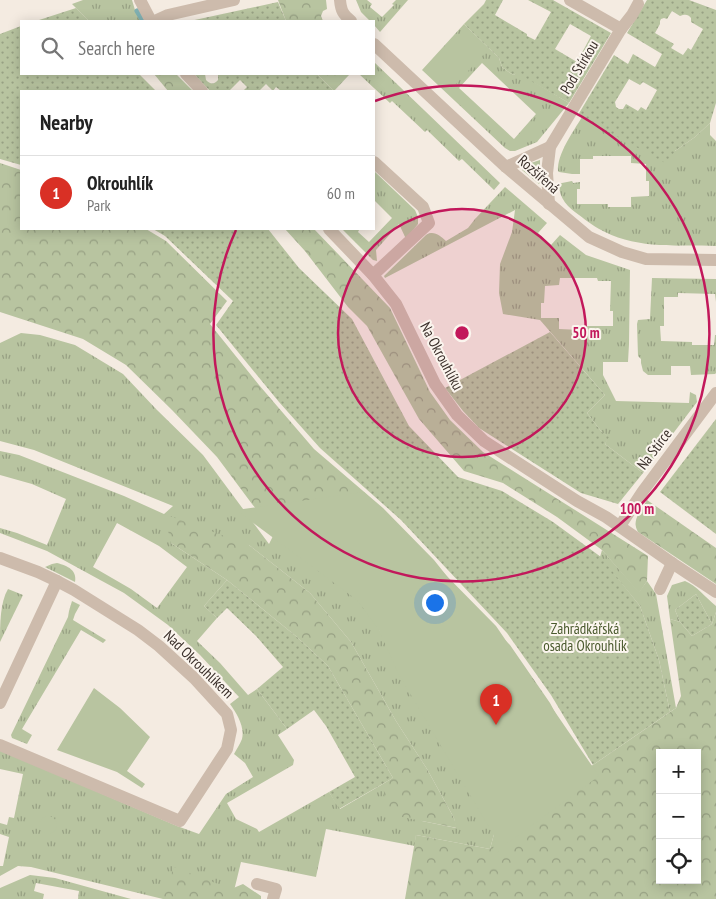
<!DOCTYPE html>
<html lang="en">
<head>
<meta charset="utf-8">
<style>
  body { margin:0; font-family:"PT Sans Narrow",sans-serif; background:#f6f6f6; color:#222 }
  .controls { position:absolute; right:15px; bottom:15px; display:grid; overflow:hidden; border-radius:0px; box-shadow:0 2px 12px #0003 }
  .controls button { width:45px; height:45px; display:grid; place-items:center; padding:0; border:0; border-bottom:1px solid #e0e0e0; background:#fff; color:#222; font:25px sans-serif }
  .you { position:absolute; left:434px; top:602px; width:18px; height:18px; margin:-12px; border:4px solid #fff; border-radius:50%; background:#1a73e8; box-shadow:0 0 0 8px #1a73e833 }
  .badge { display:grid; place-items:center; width:32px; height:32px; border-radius:50%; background:#d93025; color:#fff; font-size:16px; font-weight:700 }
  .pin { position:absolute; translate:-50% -41px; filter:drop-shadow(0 1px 2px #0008) }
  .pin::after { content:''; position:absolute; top:26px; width:18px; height:15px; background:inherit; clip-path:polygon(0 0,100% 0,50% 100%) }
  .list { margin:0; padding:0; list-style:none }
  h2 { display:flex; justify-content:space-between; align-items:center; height:65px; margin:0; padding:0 20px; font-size:21px }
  h2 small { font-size:16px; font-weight:400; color:#767676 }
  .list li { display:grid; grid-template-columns:32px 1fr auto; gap:15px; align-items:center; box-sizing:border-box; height:75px; padding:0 20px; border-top:1px solid #e0e0e0 }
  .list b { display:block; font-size:19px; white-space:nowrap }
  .list p { margin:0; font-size:16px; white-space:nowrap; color:#767676 }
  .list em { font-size:16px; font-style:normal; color:#767676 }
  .icon { flex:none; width:28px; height:28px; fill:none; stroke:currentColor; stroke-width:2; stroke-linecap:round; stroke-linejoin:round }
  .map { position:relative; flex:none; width:716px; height:899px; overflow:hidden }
  .search { position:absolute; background:#fff; box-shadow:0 2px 12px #0003; left:20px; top:20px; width:355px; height:55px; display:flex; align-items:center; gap:12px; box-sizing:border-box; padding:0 18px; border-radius:0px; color:#767676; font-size:19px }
  .panel { position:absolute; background:#fff; box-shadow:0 2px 12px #0003; left:20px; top:90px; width:355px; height:140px; border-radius:0px }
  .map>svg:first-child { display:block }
  .grass { fill:url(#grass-tufts); fill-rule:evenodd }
  .forest { fill:url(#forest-crowns); fill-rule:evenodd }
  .park { fill:#b8c4a0 }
  .garden { fill:url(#garden-dots); fill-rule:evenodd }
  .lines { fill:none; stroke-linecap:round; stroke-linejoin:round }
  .stream { stroke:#7fb0b2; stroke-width:5 }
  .street { stroke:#cdbbac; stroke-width:12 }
  .ring { fill:none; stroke:#c2185b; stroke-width:2.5 }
  .labels { text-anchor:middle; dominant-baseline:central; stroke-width:4; stroke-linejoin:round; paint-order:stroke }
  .street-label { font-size:15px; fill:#3b302b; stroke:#fbf5ee }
  .park-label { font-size:15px; fill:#4a5a2e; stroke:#fbf5ee }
  .centre { fill:#c2185b; stroke:#fbf5ee; stroke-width:2.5 }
  .ring-label { font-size:15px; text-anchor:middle; font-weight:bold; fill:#c2185b; stroke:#fbf5ee; stroke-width:4; stroke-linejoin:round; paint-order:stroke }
</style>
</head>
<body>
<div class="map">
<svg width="716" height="899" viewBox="0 0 716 899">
  <defs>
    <pattern id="grass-tufts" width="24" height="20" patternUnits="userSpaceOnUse" patternTransform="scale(1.25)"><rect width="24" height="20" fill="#b8c4a0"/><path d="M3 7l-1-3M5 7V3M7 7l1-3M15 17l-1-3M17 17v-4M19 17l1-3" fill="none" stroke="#97a083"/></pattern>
    <pattern id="forest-crowns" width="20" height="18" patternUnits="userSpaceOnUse" patternTransform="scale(1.25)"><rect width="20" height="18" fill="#b8c4a0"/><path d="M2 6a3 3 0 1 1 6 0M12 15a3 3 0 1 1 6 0" fill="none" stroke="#97a083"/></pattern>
    <pattern id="garden-dots" width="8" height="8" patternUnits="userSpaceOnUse" patternTransform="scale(1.25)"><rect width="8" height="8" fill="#b8c4a0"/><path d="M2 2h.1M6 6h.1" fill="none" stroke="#97a083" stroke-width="1.8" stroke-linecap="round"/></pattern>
  </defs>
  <rect width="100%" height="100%" fill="#f4ebe1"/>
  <g class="grass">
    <path d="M83,0h49l3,10 7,11h-53l-17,-17z"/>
    <path d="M356,0h11l5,4 -2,3 12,10 12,-12 -2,-1 4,-4h12l-28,32 -6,-7v-4h-4l-9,-9z"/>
    <path d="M464,24l35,34 3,9 8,6 4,2 3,-3 52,31 -32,39 -22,9h-5l-5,-3 -83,-78zM482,63l54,51 -22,25 -55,-51z"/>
    <path d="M374,62l126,121 -6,7 -32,-31 -3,2 -32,-31 -2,2 -33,-31 -2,2 -31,-29h15z"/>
    <path d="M582,117l93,34 20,-14 15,-14v12l6,6v105c-37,-1 -77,3 -111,-14 -9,-4 -18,-11 -26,-17 -11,-8 -20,-16 -20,-31l3,-1 10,-2 1,2 7,-1v7h-3v15h31v3h23v-10l18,-1v-15h-3v-17l-15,-1v-7h-38v3h-13v15h-8l-13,-2 -1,-1c-1,-17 15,-39 24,-54z"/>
    <path d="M540,160v23l-1,1 -17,-14v-4z"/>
    <path d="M374,171l41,39 3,7v7l-12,15 -7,-15 -23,26 1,11 -4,-1 -31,-31h15l2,1 -1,2 11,10 23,-24 -18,-18z"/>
    <path d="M505,187l42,36 -9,10 13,12 9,-10 26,20 44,15 -1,74 -1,18h-25v13l13,26 73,2 1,-11 6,3 1,7 -54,71 -38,-29 3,-7 -7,-6 -14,-18 18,-18 -65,-75 -37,-6 -4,-21 1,-29 12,-32 3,-22 -130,68 -1,-2 42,-41c8,-5 14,1 20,6l22,-13 7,-9zM560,278h37l1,3h13l-1,30h3v15h-31l-1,4 -22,-1v-11h-18v-15h3l1,-17 14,-1z"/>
    <path d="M652,278l64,1v23l-1,-8 -37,-1v4h-14v29h-4l1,15 31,1v3h22l1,-10h1v38l-1,1 -24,1 -1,-9h-19v9h-23l-5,-4 -2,-8v-4l-3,-3 -1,-32 1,-4 12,-1z"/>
    <path d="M21,333l19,2 35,10 48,29 33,35 47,46 66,89 6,-12 87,67 132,235 -4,15 -74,-14 -1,11 -89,-17 -10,48 -75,-15 -9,37h-69l-132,-32 -13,-1 -18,10v-10h3l6,-29 -9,-3v-11l7,2 2,-8 5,1 9,-44 -23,-5v-19l177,76 22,8 27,-40 27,-17 -8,-14 -11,-9c2,-4 6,-10 8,-15 3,-12 -5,-25 -12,-35l9,-7 -39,-42 -32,-30 -44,-32 -77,-42 -47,-18v-5l17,5 30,12 19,-46 -34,-15 -32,-9v-24l19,4 105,41 40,18 9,-8 -139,-56 -34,-9v-98zM117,523l42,23 28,21 -30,41 -26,-19 -38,-22zM171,543l78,2 61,48 41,49 45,79 31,48 27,49 2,10 -34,-7 -29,-43 -53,31 -11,-17 -70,40 -2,-3 -21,-10 -9,-16 66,-38 1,-5 -16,-25 9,-6 -30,-40 -9,6 -28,-32 -23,-22 20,-23 -13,-12 23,-26z"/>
    <path d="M602,550l37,42 8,-11 9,13 20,114 -6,4 -11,-52 -19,-54 -40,-49z"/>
    <path d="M57,563c11,3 20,7 18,19l-30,-15 7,-3z"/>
    <path d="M685,581c11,4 21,17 31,25v6l-4,12 -16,-30 -21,16 5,12 -10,-3 -3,-23 5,-11z"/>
    <path d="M8,589l15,6 -23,47c0,-17 0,-40 8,-53z"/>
    <path d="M72,601l8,4 -5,9 -2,6 33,20 -3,3 -22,-13 -59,99 10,6 -5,9 -15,-6 -1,-3 57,-118 1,-6z"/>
    <path d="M30,875l25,3 76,21h-53l1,-8 -43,-8 -2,8 10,3 -1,5h-43v-11z"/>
  </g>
  <g class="forest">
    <path d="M278,0h48l1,9 -4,2 -2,5 2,5h-37z"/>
    <path d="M154,74h22l17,17h-25z"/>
    <path d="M317,74h31l1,1 -15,16z"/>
    <path d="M0,163l21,7v59h125l20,12 61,60 -17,23 49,61 55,64 69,59 51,52 36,45 40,40 40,58 35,65 8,-3 83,-57 5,-12 -11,-77 10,3 12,14 20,-12 4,-12v287h-311l11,-64 74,14 4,-15 -132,-235 -87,-67 -23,-28 -35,-47 -45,-47 -46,-45 -43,-26 -83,-27zM660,753h37v127h-37z"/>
    <path d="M285,229h29l76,79 40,84 20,28 33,32 165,104 -1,25 -8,12 -37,-43 -45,-33 -54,-34 -39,-12 -45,-52 -52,-93 -19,-19 -43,-56z"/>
    <path d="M647,500l69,48v36l-78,-52c-7,-12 3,-21 9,-32z"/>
    <path d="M164,514l85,31 61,48 41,49 45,79 31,48 27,49 3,10 -70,-14 -4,-29 10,-7 -65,-112 -31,-29 -70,-57 -56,-37z"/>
    <path d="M174,867l57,22 12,-5 18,12v3h-94l-5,-1z"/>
  </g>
  <g class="park">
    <path d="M467,32l20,19 -34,36 -20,-17z"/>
    <path d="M364,492l132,134 103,150 -94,69 -18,18 4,-8 5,-16 -98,-166 -19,-43 -22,-30 -121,-90z"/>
    <path d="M94,688l26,20 30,29 -23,34 18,13 -3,4 -25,-16 -60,-22z"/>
    <circle cx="48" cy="825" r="9"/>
  </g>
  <g class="garden">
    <path d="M486,0h17l-8,15 32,19v2l8,4 16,-28 -23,-12h25l58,33 -42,70 -52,-30 -3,2 -4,-2 -8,-6 -3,-9 -35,-34 20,-20zM570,24l21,12 -14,26 -22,-13z"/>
    <path d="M647,0h42l27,10v93l-6,20 -15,14 -20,14 -8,13 -89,-49 36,-60 14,9 5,-10 22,13 7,-13 -35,-21zM672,11l8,5c5,-2 8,-2 11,2v4l12,7 -12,21 -3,-2 -5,7 -12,-7 3,-4 -19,-11 5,-9v-3l1,-2 3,-1 3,1zM629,79l11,6 3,-3 14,8 -11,20 -5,-3 -3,4 -12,-7 -3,5h-4l-3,-2 -1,-5z"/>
    <path d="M278,2l8,19h-96z"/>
    <path d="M76,8l13,13h-53z"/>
    <path d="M21,26v48h118l17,17h-135v74l-21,-6v-125z"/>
    <path d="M194,74h11l1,6c4,4 8,5 12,0v-6h99l17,17h-53l-5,-4 -3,4 -7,-7 -7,7h-16l4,-4 -7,-7 -11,11h-19z"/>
    <path d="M153,229h115l31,39 53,51 57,107 49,51 44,14 51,31 48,35 39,49 19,54 11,52 -77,53 -42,-70 -44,-62 -106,-113 -81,-72 -41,-46 -63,-77 17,-24 -68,-65z"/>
    <path d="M550,332l55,63 -18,18 14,18 8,6 -4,7 38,29 -25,31 -37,-11 -102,-65 -16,-17 -18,-23z"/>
    <path d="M716,419v115l-56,-42z"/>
    <path d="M227,580l70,57 31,29 65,112 -54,31 -10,-17 26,-15 -29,-51 -12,-16 -27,19 -30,-40 26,-22 -27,-31 -29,-28 -10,10 -13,-12z"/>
    <path d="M696,594l16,30 -20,12 -12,-14 -5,-12z"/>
  </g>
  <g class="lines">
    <path class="stream" d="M137,11l6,10"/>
    <g class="street">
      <path d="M140,0l11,21"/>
      <path d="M340,0c1,11 3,14 11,21"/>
      <path d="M570,0l51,29"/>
      <path d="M155,21l13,-6 66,-15"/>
      <path d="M374,44l132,123 83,70 33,15 24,7 70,1"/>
      <path d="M186,74l16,17"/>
      <path d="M506,167l44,-20"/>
      <path d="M549,204l-2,-31 3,-26 71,-118 11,-14 6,-11"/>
      <path d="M329,229l44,46 23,29 39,80 22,31 27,26 93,60 29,16 66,46 44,29"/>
      <path d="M373,275l56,-52 -6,-16 -49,-45"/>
      <path d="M620,526l23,-35 73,-98"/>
      <path d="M0,558l38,14 19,9 17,9 64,40 21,16 35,32 33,36 4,16 -4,19 -47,72 -180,-76"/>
      <path d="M660,589l12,-26"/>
      <path d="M0,703l57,-122"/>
      <path d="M257,884l19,5 -3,10"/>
    </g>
  </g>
  <circle cx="462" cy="333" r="124" fill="#c2185b" fill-opacity=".12"/>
  <g class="ring">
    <circle cx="462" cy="333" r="124"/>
    <path d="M375 101A248 248 0 1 1 236 230"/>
  </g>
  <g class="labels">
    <g class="street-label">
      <text transform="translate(579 67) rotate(-59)">Pod Stírkou</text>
      <text transform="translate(539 174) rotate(41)">Rozšířená</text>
      <text transform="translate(442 356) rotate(62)">Na Okrouhlíku</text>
      <text transform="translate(654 449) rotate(-53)">Na Stírce</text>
      <text transform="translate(199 664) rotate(44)">Nad Okrouhlíkem</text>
    </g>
    <g class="park-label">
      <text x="585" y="628">Zahrádkářská<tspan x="585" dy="17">osada Okrouhlík</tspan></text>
    </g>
  </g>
  <circle cx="462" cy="333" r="8" class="centre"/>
  <g class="ring-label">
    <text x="586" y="338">50 m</text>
    <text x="637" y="514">100 m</text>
  </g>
</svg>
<div class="controls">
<button>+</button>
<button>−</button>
<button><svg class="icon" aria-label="locate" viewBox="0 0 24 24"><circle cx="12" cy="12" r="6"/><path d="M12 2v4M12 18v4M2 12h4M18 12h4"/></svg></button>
</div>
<div class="you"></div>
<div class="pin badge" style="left:496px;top:725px">1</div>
<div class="search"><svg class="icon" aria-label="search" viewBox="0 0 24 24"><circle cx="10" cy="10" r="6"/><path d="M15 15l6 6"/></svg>Search here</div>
<section class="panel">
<h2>Nearby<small></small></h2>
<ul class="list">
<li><span class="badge">1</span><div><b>Okrouhlík</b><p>Park</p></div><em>60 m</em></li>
</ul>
</section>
</div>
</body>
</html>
